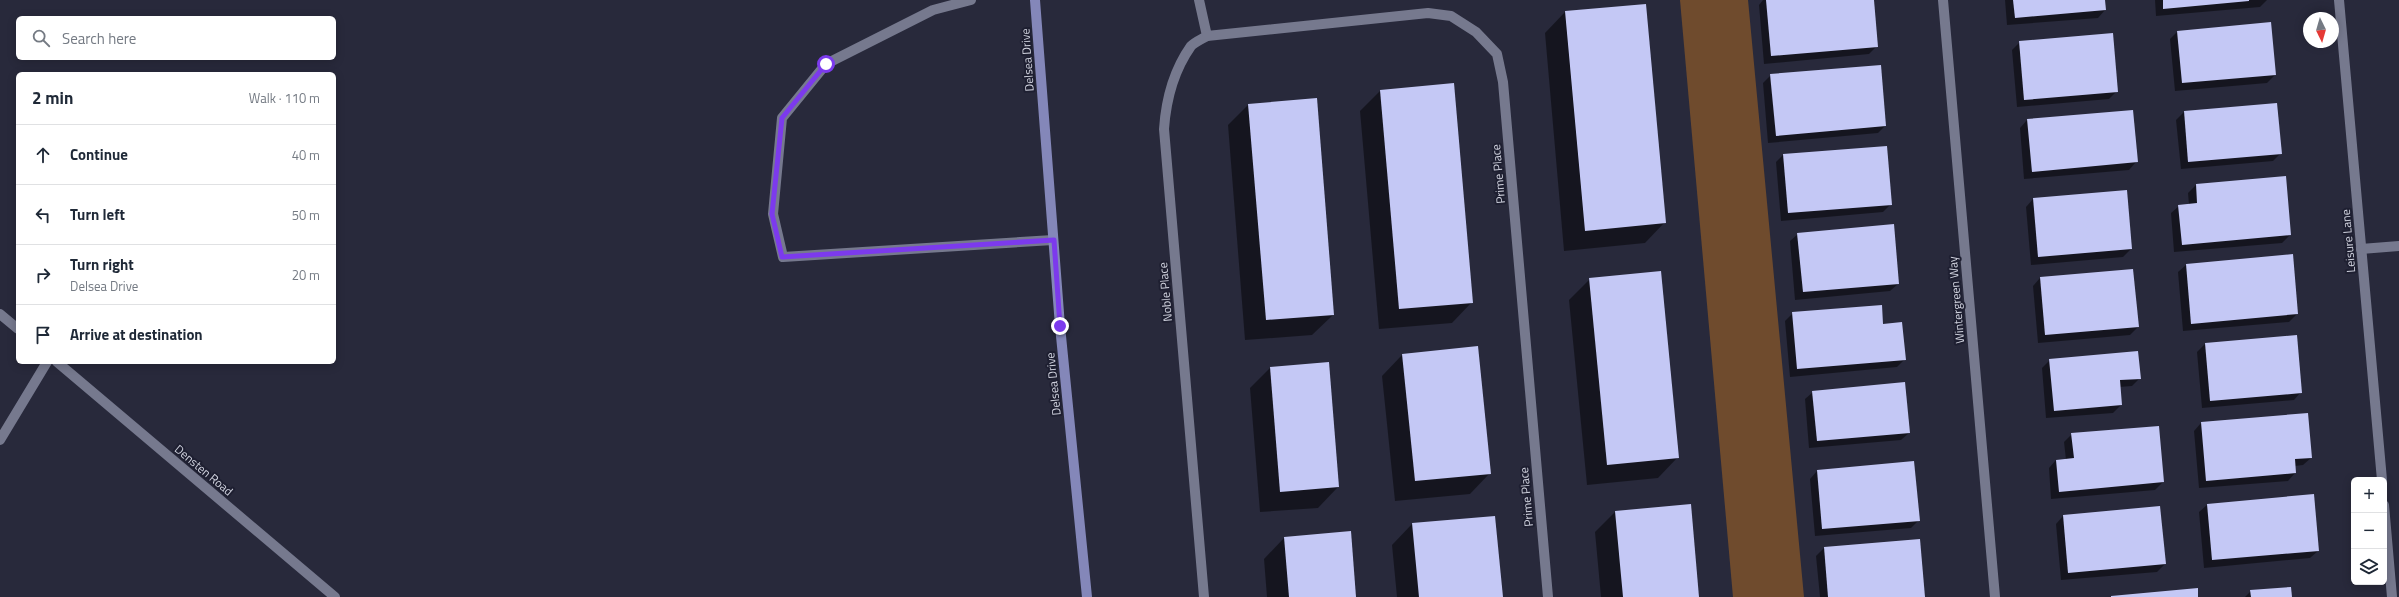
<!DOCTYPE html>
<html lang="en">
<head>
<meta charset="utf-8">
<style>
  body { margin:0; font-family:"Titillium Web",sans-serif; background:#f6f6f7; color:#1f2937 }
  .controls { position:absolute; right:12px; bottom:12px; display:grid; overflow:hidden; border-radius:6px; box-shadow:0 2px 10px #0003 }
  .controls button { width:36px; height:36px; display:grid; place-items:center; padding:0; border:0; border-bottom:1px solid #e0e1e3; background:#fff; color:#1f2937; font:20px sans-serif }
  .compass { position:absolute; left:2303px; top:12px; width:36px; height:36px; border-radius:50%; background:#fff; box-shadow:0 2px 10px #0003; rotate:175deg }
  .stop { position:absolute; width:12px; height:12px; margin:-9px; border:3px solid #7c3aed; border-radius:50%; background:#fff }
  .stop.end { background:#7c3aed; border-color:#fff; box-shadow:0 1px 4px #0008 }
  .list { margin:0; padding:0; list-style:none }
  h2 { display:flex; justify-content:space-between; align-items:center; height:52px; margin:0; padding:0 16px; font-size:17px }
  h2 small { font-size:13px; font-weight:400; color:#747a83 }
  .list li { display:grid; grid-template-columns:26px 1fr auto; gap:12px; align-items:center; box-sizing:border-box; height:60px; padding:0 16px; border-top:1px solid #e0e1e3 }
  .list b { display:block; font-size:15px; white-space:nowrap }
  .list p { margin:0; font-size:13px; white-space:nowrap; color:#747a83 }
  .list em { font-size:13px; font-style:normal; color:#747a83 }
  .icon { flex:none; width:22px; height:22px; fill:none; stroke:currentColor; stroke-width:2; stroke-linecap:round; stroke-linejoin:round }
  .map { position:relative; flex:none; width:2399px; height:597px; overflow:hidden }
  .search { position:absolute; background:#fff; box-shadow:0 2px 10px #0003; left:16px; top:16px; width:320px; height:44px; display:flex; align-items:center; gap:10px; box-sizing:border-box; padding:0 14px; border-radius:6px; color:#747a83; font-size:15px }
  .panel { position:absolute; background:#fff; box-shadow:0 2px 10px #0003; left:16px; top:72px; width:320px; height:292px; border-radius:6px }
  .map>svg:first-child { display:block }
  .green { fill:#6f4b2d }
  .shadow { fill:#0007 }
  .building { fill:#c4c8f5 }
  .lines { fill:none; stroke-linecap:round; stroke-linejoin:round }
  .minor { stroke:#76798e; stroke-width:10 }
  .major { stroke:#8487b9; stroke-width:10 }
  .route { stroke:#7c3aed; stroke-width:5 }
  .labels { text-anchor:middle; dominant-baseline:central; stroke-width:4; stroke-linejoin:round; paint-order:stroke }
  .street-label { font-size:12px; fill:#d1d3df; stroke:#1e1f31 }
</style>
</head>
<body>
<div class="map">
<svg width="2399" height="597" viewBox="0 0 2399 597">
  <rect width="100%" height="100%" fill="#28293b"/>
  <path class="green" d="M1680,0h68l56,597h-71z"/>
  <g class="shadow">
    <path d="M1763,0h110l4,46 -8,8 -105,10 -5,-59z"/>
    <path d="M2005,0h99l1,10 -7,8 -91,7z"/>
    <path d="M2155,0h112l-7,7 -104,9z"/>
    <path d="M1645,5l20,217 -20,21 -81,8 -19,-218 20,-21z"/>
    <path d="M2178,31l97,44 -8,8 -92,8 -5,-52z"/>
    <path d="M2020,42l97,49 -8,8 -92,8 -5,-57z"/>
    <path d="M1771,75l114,51 -7,7 -110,10 -5,-60z"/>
    <path d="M1380,91l92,211 -20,21 -73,6 -19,-218z"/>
    <path d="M2276,104l4,50 -7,7 -92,8 -5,-49 8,-8z"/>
    <path d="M1248,105l85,210 -21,20 -67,5 -17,-215z"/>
    <path d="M2027,120l109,42 -7,8 -105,9 -4,-51z"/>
    <path d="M1784,154l107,50 -8,8 -102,9 -5,-59z"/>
    <path d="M2196,185l94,50 -8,8 -108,9 -3,-39 8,-7 10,-1 -1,-12z"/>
    <path d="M2033,199l98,50 -8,8 -92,8 -5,-58z"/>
    <path d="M1798,234l100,50 -8,7 -95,9 -5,-59z"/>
    <path d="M2292,255l5,59 -8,8 -106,9 -5,-59 8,-7z"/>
    <path d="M2040,278l98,49 -8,8 -92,8 -5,-57z"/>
    <path d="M1590,279l88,178 -20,21 -71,7 -18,-185z"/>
    <path d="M1793,313l112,46 -8,8 -107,10 -5,-56z"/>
    <path d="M2205,344l96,48 -7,8 -92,8 -5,-56z"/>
    <path d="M1477,347l13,126 -20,21 -75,7 -13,-125 20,-21z"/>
    <path d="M2050,360l90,18 -8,8 -13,1 2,18 -8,8 -67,5 -4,-50z"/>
    <path d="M1328,363l10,124 -20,21 -58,4 -10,-124 20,-20z"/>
    <path d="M1813,392l96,41 -8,7 -92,8 -4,-49z"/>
    <path d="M2201,423l110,35 -8,7 -8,1v7l-7,8 -89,7 -5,-57z"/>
    <path d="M2072,434l91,48 -8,8 -104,9 -2,-31 7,-8h10l-2,-18z"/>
    <path d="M1817,471l102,49 -8,8 -96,8 -5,-57z"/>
    <path d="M2207,505l111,46 -8,7 -106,10 -5,-56z"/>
    <path d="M1615,512l83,85h-97l-6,-65z"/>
    <path d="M2063,516l102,48 -8,8 -96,8 -5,-56z"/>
    <path d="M1412,524l90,73h-105l-5,-52z"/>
    <path d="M1350,532l5,65h-88l-3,-38 20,-21z"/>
    <path d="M1824,548l100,49h-104l-4,-41z"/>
    <path d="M2251,591l40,6h-46z"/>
  </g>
  <g class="building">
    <path d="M1766,0h108l4,47 -107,9z"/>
    <path d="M2013,0h92l1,10 -91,8z"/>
    <path d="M2163,0h86v1l-86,8z"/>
    <path d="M1646,4l20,219 -81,8 -20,-220z"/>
    <path d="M2271,22l5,53 -94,8 -5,-52z"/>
    <path d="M2113,33l5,59 -94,8 -5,-59z"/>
    <path d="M1881,65l5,61 -110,10 -6,-62z"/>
    <path d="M1454,83l19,220 -74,6 -19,-219z"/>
    <path d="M1317,98l17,217 -68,5 -18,-216z"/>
    <path d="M2277,103l5,51 -94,8 -4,-51z"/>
    <path d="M2133,110l5,52 -106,10 -5,-53z"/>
    <path d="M1887,146l5,59 -104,8 -5,-59z"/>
    <path d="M2286,176l5,59 -109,10 -4,-40 19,-2 -1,-19z"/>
    <path d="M2127,190l5,59 -94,8 -5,-59z"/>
    <path d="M1894,224l5,60 -96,8 -6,-59z"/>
    <path d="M2293,254l5,60 -107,10 -5,-60z"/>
    <path d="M2133,269l6,58 -94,8 -5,-58z"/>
    <path d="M1661,271l18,187 -72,7 -18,-187z"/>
    <path d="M1882,305l1,19 19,-2 4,38 -109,9 -5,-57z"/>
    <path d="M2297,335l5,58 -92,8 -5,-58z"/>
    <path d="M1478,346l13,128 -76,7 -13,-127z"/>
    <path d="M2138,351l3,28 -21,1 2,25 -68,6 -5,-52z"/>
    <path d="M1329,362l10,125 -59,5 -10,-125z"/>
    <path d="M1905,382l5,51 -93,8 -5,-50z"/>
    <path d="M2308,413l4,45 -17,1 1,14 -90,8 -5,-59z"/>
    <path d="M2159,426l5,56 -105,10 -3,-32 18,-2 -3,-25z"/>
    <path d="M1914,461l6,60 -98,8 -5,-59z"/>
    <path d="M2314,494l5,57 -107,9 -5,-56z"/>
    <path d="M1691,504l8,93h-76l-8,-86z"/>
    <path d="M2160,506l6,58 -98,9 -5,-58z"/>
    <path d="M1495,516l8,81h-84l-7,-74z"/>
    <path d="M1351,531l5,66h-67l-5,-60z"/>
    <path d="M1920,539l5,58h-97l-4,-50z"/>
    <path d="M2291,587l1,10h-41l-1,-7z"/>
    <path d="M2198,588v9h-87v-1z"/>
  </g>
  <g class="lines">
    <g class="minor">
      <path d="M971,0l-38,10 -107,54 -44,54 -9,96 10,43 270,-17"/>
      <path d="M1199,0l8,36c-5,3 -12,6 -16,10 -17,24 -25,54 -27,83l40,468"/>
      <path d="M1943,0l52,597"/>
      <path d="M2339,0l43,480"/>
      <path d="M1207,36l221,-23 23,3 25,16 21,22 6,28 45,515"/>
      <path d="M2361,249l38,-3"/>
      <path d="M0,314l18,15"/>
      <path d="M57,362l278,235"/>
      <path d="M0,440l47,-78"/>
      <path d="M2384,505l8,92"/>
    </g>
    <path class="major" d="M1035,0l25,326 27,271"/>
  </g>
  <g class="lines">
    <path class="route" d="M826,64l-44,54 -10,96 10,43 272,-17 6,86"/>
  </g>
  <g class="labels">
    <g class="street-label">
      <text transform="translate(1027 60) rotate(-94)">Delsea Drive</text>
      <text transform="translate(1498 174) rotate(-95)">Prime Place</text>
      <text transform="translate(2348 241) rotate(-95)">Leisure Lane</text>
      <text transform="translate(1165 292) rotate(-95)">Noble Place</text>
      <text transform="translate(1956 300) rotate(-95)">Wintergreen Way</text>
      <text transform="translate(1053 384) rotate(-96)">Delsea Drive</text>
      <text transform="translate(204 470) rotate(40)">Densten Road</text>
      <text transform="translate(1526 497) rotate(-95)">Prime Place</text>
    </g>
  </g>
</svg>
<div class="controls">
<button>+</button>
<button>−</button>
<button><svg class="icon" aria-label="layers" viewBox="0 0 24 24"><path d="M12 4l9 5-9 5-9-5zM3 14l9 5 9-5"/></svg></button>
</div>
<svg class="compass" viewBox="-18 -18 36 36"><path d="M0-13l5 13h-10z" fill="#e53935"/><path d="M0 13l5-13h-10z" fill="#747a83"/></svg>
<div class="stop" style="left:826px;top:64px"></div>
<div class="stop end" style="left:1060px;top:326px"></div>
<div class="search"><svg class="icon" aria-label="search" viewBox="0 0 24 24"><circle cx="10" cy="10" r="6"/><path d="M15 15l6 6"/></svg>Search here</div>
<section class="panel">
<h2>2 min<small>Walk · 110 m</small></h2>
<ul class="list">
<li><svg class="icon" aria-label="ahead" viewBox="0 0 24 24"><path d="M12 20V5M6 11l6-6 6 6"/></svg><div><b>Continue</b></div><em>40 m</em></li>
<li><svg class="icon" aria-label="left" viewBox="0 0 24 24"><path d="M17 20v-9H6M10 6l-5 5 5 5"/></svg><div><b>Turn left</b></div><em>50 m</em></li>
<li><svg class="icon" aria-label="right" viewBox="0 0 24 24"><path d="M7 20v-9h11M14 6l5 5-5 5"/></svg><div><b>Turn right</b><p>Delsea Drive</p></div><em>20 m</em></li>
<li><svg class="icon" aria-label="arrive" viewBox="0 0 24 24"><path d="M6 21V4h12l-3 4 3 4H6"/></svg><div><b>Arrive at destination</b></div></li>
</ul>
</section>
</div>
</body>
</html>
